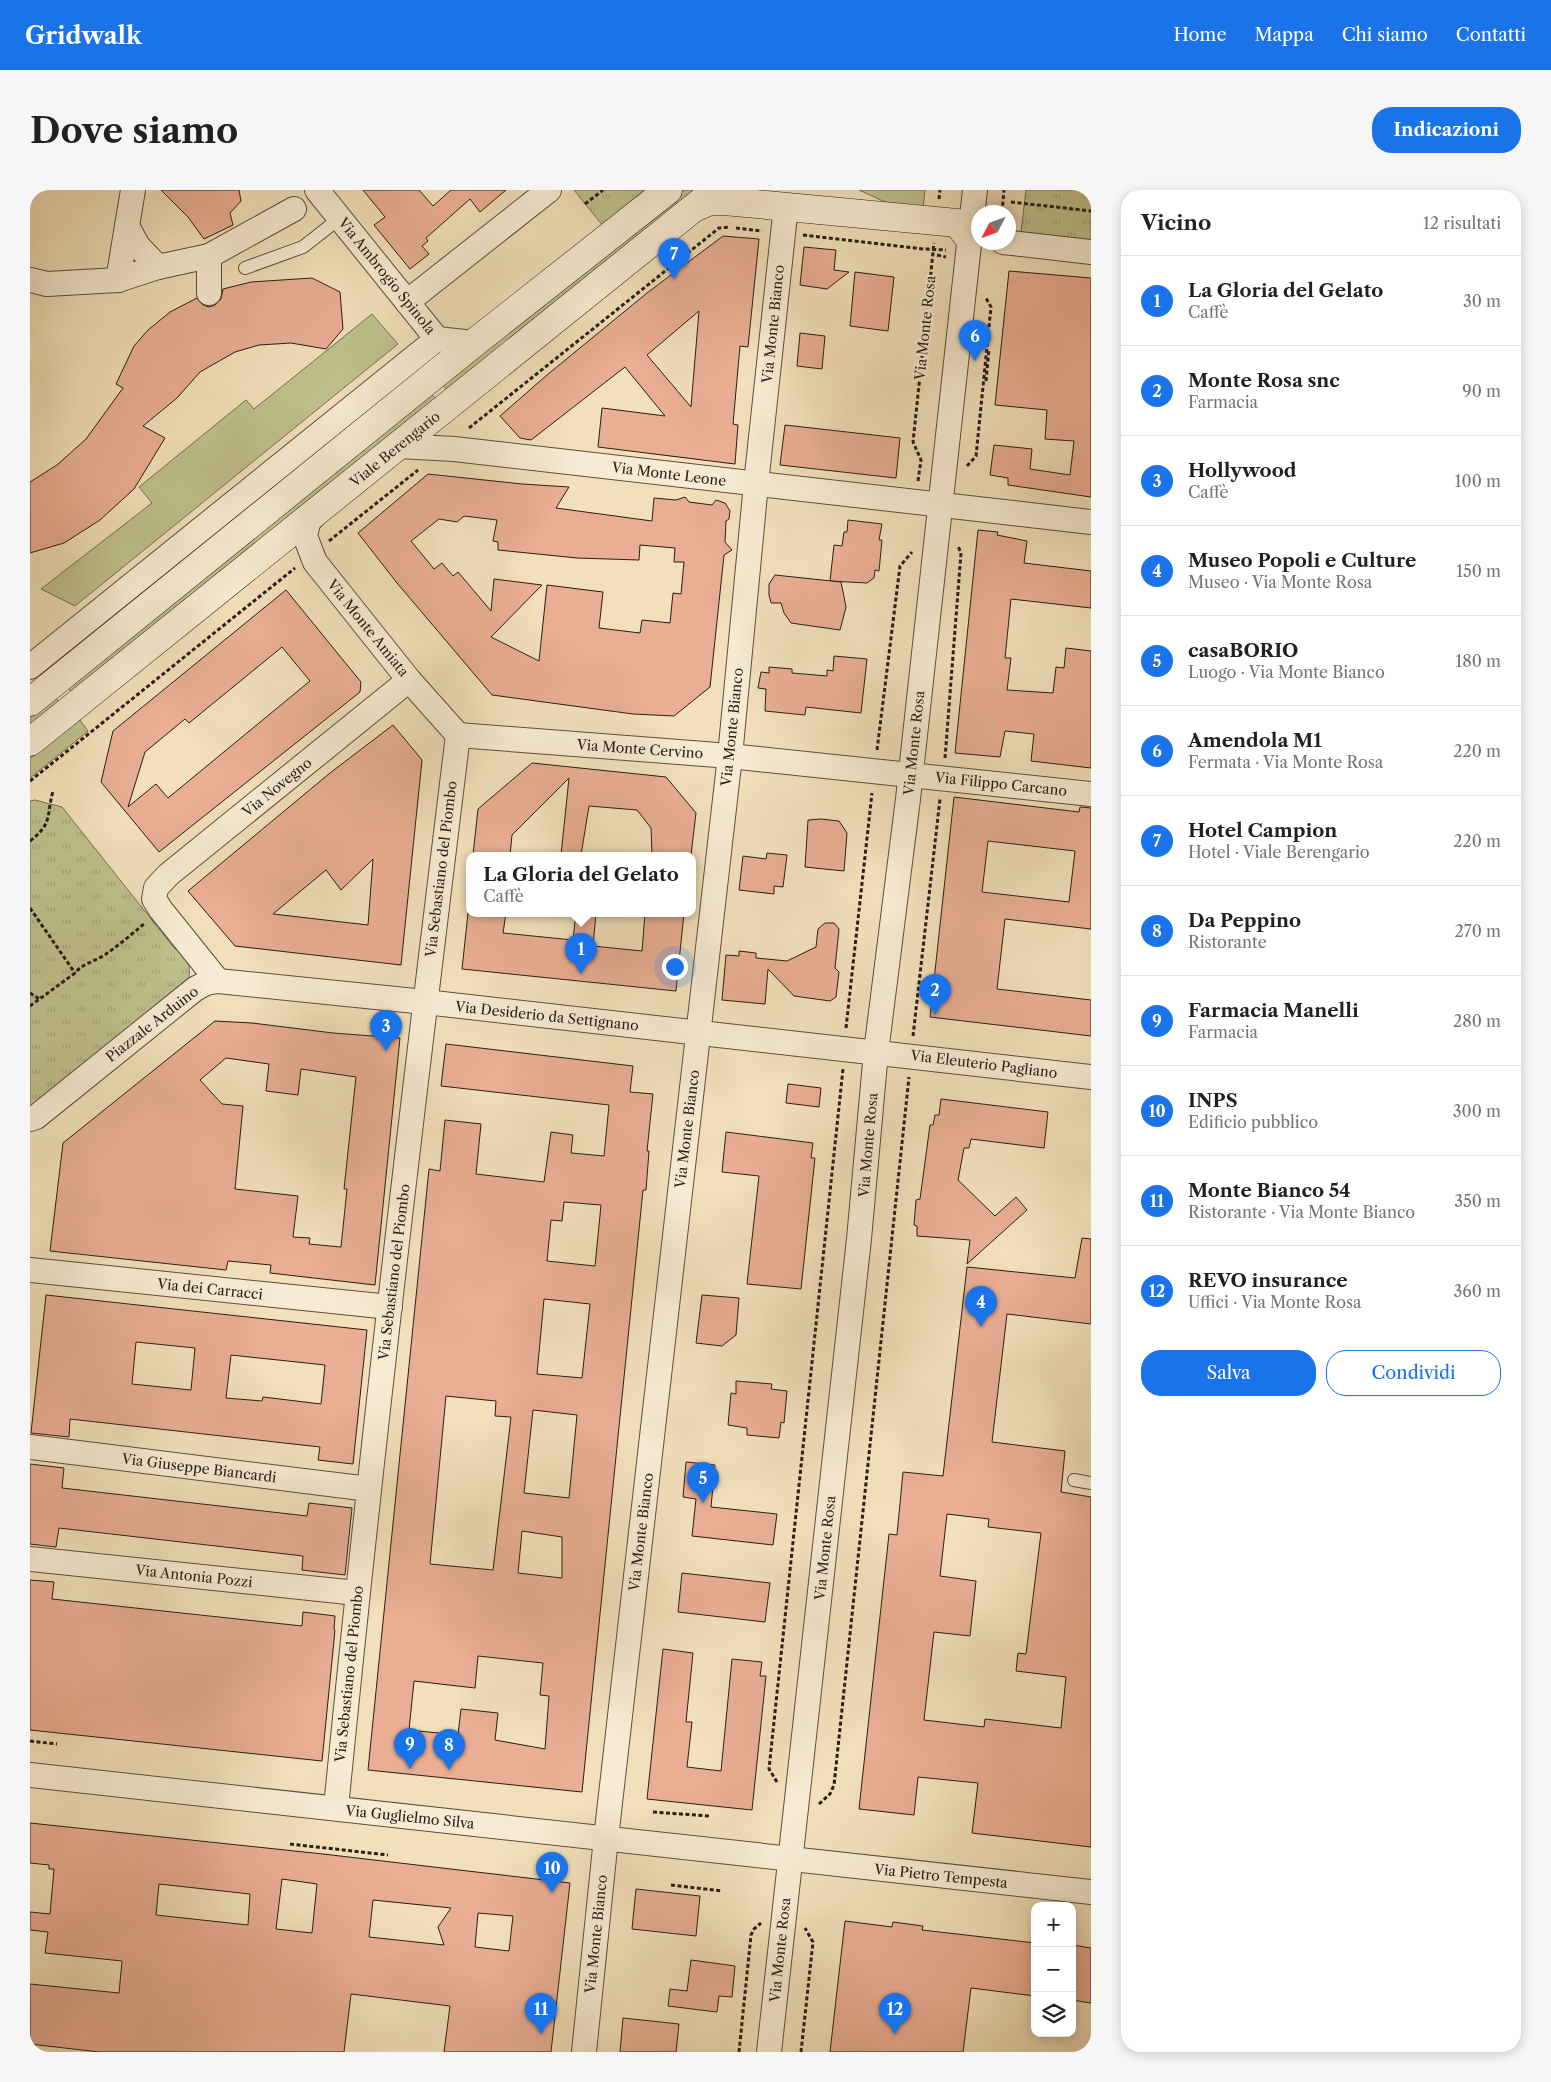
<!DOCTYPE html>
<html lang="it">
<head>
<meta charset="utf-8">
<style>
  body { margin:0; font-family:"Libre Caslon Text",serif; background:#f6f6f6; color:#202124 }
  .controls { position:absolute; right:15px; bottom:15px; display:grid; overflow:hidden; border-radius:10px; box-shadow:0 2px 12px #0003 }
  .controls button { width:45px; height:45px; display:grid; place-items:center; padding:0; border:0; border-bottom:1px solid #e0e0e0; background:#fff; color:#202124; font:25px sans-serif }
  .compass { position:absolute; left:941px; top:15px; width:45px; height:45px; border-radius:50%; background:#fff; box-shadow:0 2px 12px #0003; rotate:229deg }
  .you { position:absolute; left:644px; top:776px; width:18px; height:18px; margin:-12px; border:4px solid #fff; border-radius:50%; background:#1a73e8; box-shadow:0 0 0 8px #1a73e833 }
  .badge { display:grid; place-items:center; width:32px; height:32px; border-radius:50%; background:#1a73e8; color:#fff; font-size:16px; font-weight:700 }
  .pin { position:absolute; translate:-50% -41px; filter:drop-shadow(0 1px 2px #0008) }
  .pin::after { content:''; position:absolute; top:26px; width:18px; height:15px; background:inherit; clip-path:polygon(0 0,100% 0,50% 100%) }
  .popup { position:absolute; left:436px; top:662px; width:230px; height:65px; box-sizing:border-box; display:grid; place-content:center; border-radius:10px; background:#fff; filter:drop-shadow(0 1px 4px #0005); font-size:16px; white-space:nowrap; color:#757577 }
  .popup b { font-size:19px; color:#202124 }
  .popup::after { content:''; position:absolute; left:50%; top:100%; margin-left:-10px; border:10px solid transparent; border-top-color:#fff }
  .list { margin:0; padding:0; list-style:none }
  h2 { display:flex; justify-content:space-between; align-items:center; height:65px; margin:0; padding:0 20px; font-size:21px }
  h2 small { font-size:16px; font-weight:400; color:#757577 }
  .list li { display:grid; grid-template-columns:32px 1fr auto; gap:15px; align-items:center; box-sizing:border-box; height:90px; padding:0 20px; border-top:1px solid #e0e0e0 }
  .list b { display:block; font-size:19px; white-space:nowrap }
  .list p { margin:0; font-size:16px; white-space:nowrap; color:#757577 }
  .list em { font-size:16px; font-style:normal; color:#757577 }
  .actions { display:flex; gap:10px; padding:15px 20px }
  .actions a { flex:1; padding:11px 0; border:1px solid #1a73e8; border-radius:20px; text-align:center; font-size:18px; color:#1a73e8 }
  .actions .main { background:#1a73e8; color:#fff }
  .icon { flex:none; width:28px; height:28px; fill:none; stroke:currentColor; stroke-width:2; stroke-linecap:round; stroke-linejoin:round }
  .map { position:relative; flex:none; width:1061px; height:1862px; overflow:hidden; border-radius:20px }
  header { display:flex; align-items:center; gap:30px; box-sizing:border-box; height:70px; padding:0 25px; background:#1a73e8; color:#fff }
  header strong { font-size:24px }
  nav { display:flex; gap:28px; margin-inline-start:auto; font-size:18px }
  .intro { display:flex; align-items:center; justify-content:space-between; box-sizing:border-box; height:120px; padding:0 30px }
  h1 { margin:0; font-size:35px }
  .button { padding:12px 22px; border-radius:20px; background:#1a73e8; color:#fff; font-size:18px; font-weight:700 }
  main { display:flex; gap:30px; padding:0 30px }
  aside { flex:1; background:#fff; border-radius:20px; box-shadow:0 2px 12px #0003 }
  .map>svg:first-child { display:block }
  .grass { fill:#bfc18d; stroke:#746f52 }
  .park { fill:url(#park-tufts); stroke:#746f52 }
  .building { fill:#e9ae94; stroke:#291d16; fill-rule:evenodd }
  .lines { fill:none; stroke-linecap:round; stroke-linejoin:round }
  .lane-casing { stroke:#5b4e3f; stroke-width:14 }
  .street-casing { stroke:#5b4e3f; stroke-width:26 }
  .secondary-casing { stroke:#291d16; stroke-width:29 }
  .path { stroke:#291d16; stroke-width:3; stroke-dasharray:4 2.5; stroke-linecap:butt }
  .lane { stroke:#f7ebd3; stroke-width:12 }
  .street { stroke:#f7ebd3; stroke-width:24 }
  .secondary { stroke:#f7ebd3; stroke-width:28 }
  .labels { text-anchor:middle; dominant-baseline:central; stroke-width:4.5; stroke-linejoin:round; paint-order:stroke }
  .street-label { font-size:14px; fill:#291d16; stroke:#f7ebd3 }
</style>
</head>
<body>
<header>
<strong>Gridwalk</strong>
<nav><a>Home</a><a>Mappa</a><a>Chi siamo</a><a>Contatti</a></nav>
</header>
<div class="intro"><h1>Dove siamo</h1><a class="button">Indicazioni</a></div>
<main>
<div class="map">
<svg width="1061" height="1862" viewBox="0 0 1061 1862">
  <defs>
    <pattern id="park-tufts" width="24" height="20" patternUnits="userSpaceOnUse" patternTransform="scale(1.25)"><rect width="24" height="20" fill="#bfc18d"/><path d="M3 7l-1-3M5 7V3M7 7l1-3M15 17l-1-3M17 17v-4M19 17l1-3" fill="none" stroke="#a4a579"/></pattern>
  </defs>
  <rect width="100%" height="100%" fill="#f2e0bb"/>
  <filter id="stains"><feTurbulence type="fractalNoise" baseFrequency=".004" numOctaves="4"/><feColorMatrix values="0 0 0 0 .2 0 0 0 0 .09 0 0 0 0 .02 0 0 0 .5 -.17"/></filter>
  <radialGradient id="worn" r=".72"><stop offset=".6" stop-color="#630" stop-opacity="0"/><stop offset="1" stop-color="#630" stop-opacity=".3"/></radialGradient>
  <g class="grass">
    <path d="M654,0h14l-249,202 -6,-7z"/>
    <path d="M829,0h66l-2,18 -38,-6z"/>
    <path d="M342,124l26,30 -323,262 -34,-17 111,-86 -13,-16 107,-87 8,9z"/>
    <path d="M401,203l6,8 -363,293 -7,-7z"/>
    <path d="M25,507l6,7 -31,25v-12z"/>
    <path d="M49,529l9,12 -58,47v-20z"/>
  </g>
  <g class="park">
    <path d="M544,0h70l-41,36z"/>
    <path d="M996,0h65v50l-70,-8z"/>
    <path d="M5,610l27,7 113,142c15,6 16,20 13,35l-158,126v-309z"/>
  </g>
  <g class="building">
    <path d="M131,0h78l2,11 -11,12 3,12 -29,14 -16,-22z"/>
    <path d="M333,0h56l14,16 18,-16h55l-26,22 -10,-13 -44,39 2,3 -6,5 7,8 -19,15 -36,-44 11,-8z"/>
    <path d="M693,46l36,3 -11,108 -8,-1 -7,78 5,1 -3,39 -137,-17 4,-39 63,8 -40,-49 -94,73 -11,-2 -20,-22 47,-41 100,-82zM669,121l-8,96 -44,-52z"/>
    <path d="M774,57l32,3 -2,20 15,2 -22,17 -27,-4z"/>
    <path d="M979,81l82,7v219l-83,-12v-7l-18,-3 4,-30 38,4 -2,20 40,6 4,-34 -29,-2 2,-29 -52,-5z"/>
    <path d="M825,82l39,5 -6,54 -38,-5z"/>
    <path d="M282,88l28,14 3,37 -17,20 -35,-6 -32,2 -24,7 -35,20 -23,26 -34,28 22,12 -31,51 -34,31 -36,23 -34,10v-71l27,-17 29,-26 37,-51 -7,-4 18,-38 14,-16 22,-18 27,-14 6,7 6,2 6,-2 6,-6 2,-10 28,-7z"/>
    <path d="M770,143l25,3 -3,33 -25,-3z"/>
    <path d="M755,235l115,13 -4,40 -116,-13z"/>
    <path d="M398,284l94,10 47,3 -13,21 96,13 2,-23 22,2 9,-3 4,5 23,3 4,-5 9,3 5,8 -1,8 -3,2 -1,21 7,8 -8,5 -14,132 -36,29 -41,-2 -141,-19 -95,-112 -39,-50zM434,326l33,4 -4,21 5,1v8l79,8 62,2 1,-15 35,3 -1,14h10l-3,32 -8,-1 -3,30 -28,-3 -2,13 -41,-5 4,-36 -56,-7 -8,76 -48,-24 51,-52 -48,-6 -3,32 -33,-39 -5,4 -11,-13 -8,6 -23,-28 28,-22 18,3z"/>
    <path d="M818,330l34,4 -3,16h3l-3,31 -4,-1 -1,8 -7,5 -37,-2 4,-36 8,1 2,-14h3z"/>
    <path d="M948,340l20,2 -1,3 30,6 -3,22 67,8v37l-80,-9 -6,59h6l-4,32 46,3 3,-26 8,1 2,-20 25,3v117l-60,-7 3,-27 -29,-3 -5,26 -45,-4z"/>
    <path d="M745,385l66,7 5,25 -6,23 -49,-7 -7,-10 -3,-10h-10l-2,-8v-11z"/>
    <path d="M256,400l75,92 -1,10 -201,160 -58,-70 12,-51zM252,457l28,34 -142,117 -12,-14 -28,23 17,-55 40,-33 4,4z"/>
    <path d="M804,466l33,3 -6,54 -55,-6 -1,8 -40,-4 1,-22 -8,-1 3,-16 8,1v-6l23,2v4l35,3v-6l6,1z"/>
    <path d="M363,535l29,35 -21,205 -166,-19 -47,-55 142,-118zM343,669l-5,66 -95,-11 53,-44 15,20z"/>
    <path d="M502,573l134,14 30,36 -5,42h-39l-1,-27 -14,-18 -48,-4 -8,49h-20l8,-77 -57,57 -2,20h-37l5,-46z"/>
    <path d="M924,607l125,15 1,-5 11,1v121l-86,-10 -8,70 94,11v36l-161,-19zM958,651l87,10 -6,51 -87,-10z"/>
    <path d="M791,629l18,2 8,12 -3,38 -39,-4 3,-47z"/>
    <path d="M737,663l20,2 -4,32 -9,-1v8l-35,-4 4,-34 23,3z"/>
    <path d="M438,723h38l-3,20 70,7 3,-27h20l-3,33 49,5 3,-38h39l-8,78 -214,-22z"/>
    <path d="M795,733h9l5,6 -4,39 4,4 -3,25 -6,4 -36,-5 -26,-27 -3,35 -43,-4 4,-45 13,1v-5l17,2v5l31,3 29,-14 2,-18z"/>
    <path d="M185,831l37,2 81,10 67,5 -25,247 -105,-12 1,-8 -43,-4 -2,9 -176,-19 13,-108zM196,868l43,6 -3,27 32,4 3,-26 55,8 -12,112h3l-6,58 -32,-3 1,-6 -17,-1 5,-41 -63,-7 8,-83 -21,-2 -22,-24z"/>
    <path d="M416,854l187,22 -3,26 23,2 -6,57h2l-3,39h-3l-61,602 -214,-22 61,-601 11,2 5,-51 36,4 -5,50 68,8 7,-50 22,3 -2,18 33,3 5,-51 -168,-19zM534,1012l37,3 -6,61 -48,-5 4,-41 11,1zM514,1109l46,5 -8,74 -45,-4zM416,1206l50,5 -1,15 16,1 -18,153 -63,-6zM503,1220l44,5 -8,83 -45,-5zM492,1341l40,6v41l-44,-5zM448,1466l65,7 -3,32 9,1 -4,53 -50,-9 3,-27 -37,-4 -3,26 -49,-5 5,-49 61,7z"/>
    <path d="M758,894l33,4 -2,19 -33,-4z"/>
    <path d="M911,909l107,13 -4,36 -73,-9 -2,9h-5l-6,32 37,36 21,-19 11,13 -60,54 3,-24 -53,-4v-10l-3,-1 2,-25 4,-1 10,-74h3l2,-10h4z"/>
    <path d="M696,942l87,11 -2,15h4l-14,131 -54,-5 12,-108 -37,-4z"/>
    <path d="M1052,1048l9,1v85l-84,-10 -15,128 73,9 -4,41 30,5v350l-119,-14 6,-50 -60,-6 -4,38 -55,-6 30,-275 8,1 6,-63 40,4 24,-209 108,11zM917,1324l42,5 -1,8 53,6 -15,121 -8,-1 -2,18 50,6 -5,51 -76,-9 -1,8 -60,-7 10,-88 36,4 6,-55 -36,-5z"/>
    <path d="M16,1105l321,35 -14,134 -35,-4 2,-13 -250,-28 -1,18 -38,-4zM106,1152l59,6 -4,42 -59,-6zM201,1165l94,10 -4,39 -58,-7 -1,4 -36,-3z"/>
    <path d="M672,1105l37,3 -3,37 -14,11 -26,-3z"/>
    <path d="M706,1191l36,3 -1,5 16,2 -3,32 -3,-1 -2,16 -32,-3v-7l-19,-3 3,-32 5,1z"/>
    <path d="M656,1272l29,3 -4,42 66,7 -4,31 -81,-9 4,-37 -13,-2z"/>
    <path d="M0,1274l34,4 -2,20 245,28 2,-13 43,5 -7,67 -43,-5 1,-14 -244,-28 -3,19 -26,-3z"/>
    <path d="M652,1383l88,10 -5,39 -87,-10z"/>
    <path d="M0,1390l24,2 -2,17 250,27 1,-14 32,4 -1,13 1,1 -13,131 -292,-31z"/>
    <path d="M633,1459l30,4 -7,69h6l-5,45 34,4 11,-112 30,3 -2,14h6l-14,134 -105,-11z"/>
    <path d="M0,1633l293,31 247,29 -19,169h-107l6,-46 -99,-12 -7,58h-245l-69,-8v-60l89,9 3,-32 -77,-8 3,-21 -18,-2v-18l20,2 4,-45h-5v-4l-19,-2zM252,1689l35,5 -5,49 -36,-4zM129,1694l91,10 -2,31 -92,-10zM343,1710l78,8 -13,19 6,18 -75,-8zM448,1723l35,3 -4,35 -34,-4z"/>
    <path d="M606,1699l64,7 -4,40 -64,-7z"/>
    <path d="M815,1731l47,6 1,-5 30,4 -1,4 113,13v53l-64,-8 -8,64h-133z"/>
    <path d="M1042,1755l19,3v55l-19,-3z"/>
    <path d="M661,1770l44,6 -3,31 -13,-1 -2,16 -49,-6 2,-17 17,2z"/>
    <path d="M593,1828l56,6 -3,28h-56z"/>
  </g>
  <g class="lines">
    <defs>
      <g id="lane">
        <path d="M215,78l58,-21 37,-29"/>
        <path d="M1044,1290l17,3"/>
      </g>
      <g id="street">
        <path d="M103,0l-6,36 11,20 20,21 51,-11 85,-47"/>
        <path d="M287,0l120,149"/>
        <path d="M97,36l-9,54 40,-13"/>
        <path d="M973,52l88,10"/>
        <path d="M0,90l17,4 71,-4"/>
        <path d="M179,103v-37"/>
        <path d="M377,112l142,-112"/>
        <path d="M368,256l56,3 637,73"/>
        <path d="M286,322l-8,11 -3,13 10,26 94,118 49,55"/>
        <path d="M0,477l407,-328 37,4"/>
        <path d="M428,545l272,21 361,38"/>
        <path d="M188,791l-57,-71 -7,-11 2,-11 12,-13 241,-195"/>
        <path d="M0,929l6,-2 159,-128 11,-6 12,-2 207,21 666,75"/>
        <path d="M0,1080l360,37"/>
        <path d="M0,1257l339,42"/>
        <path d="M0,1369l327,34"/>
        <path d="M0,1585l1061,117"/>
        <path d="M306,1618c35,-358 78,-715 122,-1073"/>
        <path d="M554,1862l22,-214 124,-1082 26,-272 30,-278"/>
        <path d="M739,1862l90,-813 17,-187 32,-253 67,-609"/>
      </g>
      <g id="secondary">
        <path d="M664,18l16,-7h14l233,22 12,15"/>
        <path d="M0,512l444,-359 194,-153"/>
        <path d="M0,552l686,-552"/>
      </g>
    </defs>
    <use href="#lane" class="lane-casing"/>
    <use href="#street" class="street-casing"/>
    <use href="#secondary" class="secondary-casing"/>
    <g class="path">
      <path d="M909,9l1,-9"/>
      <path d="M981,12l80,9"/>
      <path d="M555,14l18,-14"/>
      <path d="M972,22l2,-22"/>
      <path d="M706,38l26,3"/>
      <path d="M773,45l120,14 23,1"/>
      <path d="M907,65l9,2"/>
      <path d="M956,191l3,-32"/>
      <path d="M439,238l250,-200 11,-1"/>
      <path d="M937,276l9,-10 15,-149 -5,-9"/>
      <path d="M888,291l3,-21 -8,-18 21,-199"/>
      <path d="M299,351l89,-71"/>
      <path d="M847,560l23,-184 12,-14"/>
      <path d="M915,568l16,-205 -3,-7"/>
      <path d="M0,591l265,-213"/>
      <path d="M0,651c23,-18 16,-24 23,-50"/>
      <path d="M0,718l45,65"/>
      <path d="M0,803l9,6"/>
      <path d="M0,816l45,-33c8,-10 21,-12 31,-19 13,-9 26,-20 38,-30"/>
      <path d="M816,838l26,-235"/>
      <path d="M883,846l27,-237"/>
      <path d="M0,1551l27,3"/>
      <path d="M747,1592l-8,-13 74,-700"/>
      <path d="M789,1614l11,-10 4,-9 75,-708"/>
      <path d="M623,1622l56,4"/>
      <path d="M260,1654l98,11"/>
      <path d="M641,1695l51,6"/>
      <path d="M709,1862l12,-117 3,-6 7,-6"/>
      <path d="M771,1862l12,-110 -8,-14"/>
    </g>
    <use href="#lane" class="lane"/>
    <use href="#street" class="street"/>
    <use href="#secondary" class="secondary"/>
  </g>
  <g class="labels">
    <g class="street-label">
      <text transform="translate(357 86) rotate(51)">Via Ambrogio Spinola</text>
      <text transform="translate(743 134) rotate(-84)">Via Monte Bianco</text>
      <text transform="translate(895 138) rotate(-84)">Via Monte Rosa</text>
      <text transform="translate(365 259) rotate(-39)">Viale Berengario</text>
      <text transform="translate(639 284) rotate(7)">Via Monte Leone</text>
      <text transform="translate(338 438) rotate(51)">Via Monte Amiata</text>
      <text transform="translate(702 537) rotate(-84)">Via Monte Bianco</text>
      <text transform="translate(884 553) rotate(-84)">Via Monte Rosa</text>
      <text transform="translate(610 559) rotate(4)">Via Monte Cervino</text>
      <text transform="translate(971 594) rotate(6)">Via Filippo Carcano</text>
      <text transform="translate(247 597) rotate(-39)">Via Novegno</text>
      <text transform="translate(411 679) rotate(-83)">Via Sebastiano del Piombo</text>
      <text transform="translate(517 826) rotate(6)">Via Desiderio da Settignano</text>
      <text transform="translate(122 834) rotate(-38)">Piazzale Arduino</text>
      <text transform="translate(954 874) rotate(7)">Via Eleuterio Pagliano</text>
      <text transform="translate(657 939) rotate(-83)">Via Monte Bianco</text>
      <text transform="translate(838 955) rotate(-85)">Via Monte Rosa</text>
      <text transform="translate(364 1082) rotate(-83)">Via Sebastiano del Piombo</text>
      <text transform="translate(180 1099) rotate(6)">Via dei Carracci</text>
      <text transform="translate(169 1278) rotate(7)">Via Giuseppe Biancardi</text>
      <text transform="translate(611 1342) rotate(-83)">Via Monte Bianco</text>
      <text transform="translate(795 1358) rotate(-84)">Via Monte Rosa</text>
      <text transform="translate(164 1386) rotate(6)">Via Antonia Pozzi</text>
      <text transform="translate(319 1484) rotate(-84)">Via Sebastiano del Piombo</text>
      <text transform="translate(380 1627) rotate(6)">Via Guglielmo Silva</text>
      <text transform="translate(911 1686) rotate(6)">Via Pietro Tempesta</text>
      <text transform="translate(566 1744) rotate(-84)">Via Monte Bianco</text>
      <text transform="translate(750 1760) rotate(-84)">Via Monte Rosa</text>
    </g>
  </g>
  <rect width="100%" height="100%" filter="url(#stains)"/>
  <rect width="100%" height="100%" fill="url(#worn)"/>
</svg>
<div class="controls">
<button>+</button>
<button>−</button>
<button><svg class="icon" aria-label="layers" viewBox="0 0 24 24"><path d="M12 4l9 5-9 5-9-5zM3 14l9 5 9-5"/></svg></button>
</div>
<svg class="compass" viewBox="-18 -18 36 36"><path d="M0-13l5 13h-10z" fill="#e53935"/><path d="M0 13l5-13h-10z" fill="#757577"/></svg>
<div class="you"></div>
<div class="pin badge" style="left:551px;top:784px">1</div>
<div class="popup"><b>La Gloria del Gelato</b>Caffè</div>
<div class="pin badge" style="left:905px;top:825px">2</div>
<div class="pin badge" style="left:356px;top:861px">3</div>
<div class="pin badge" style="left:951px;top:1137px">4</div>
<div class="pin badge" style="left:673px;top:1313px">5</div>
<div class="pin badge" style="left:945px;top:171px">6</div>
<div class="pin badge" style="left:644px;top:89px">7</div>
<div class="pin badge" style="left:419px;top:1580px">8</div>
<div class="pin badge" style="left:380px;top:1579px">9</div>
<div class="pin badge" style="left:522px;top:1703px">10</div>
<div class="pin badge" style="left:511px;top:1844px">11</div>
<div class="pin badge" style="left:865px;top:1844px">12</div>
</div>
<aside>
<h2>Vicino<small>12 risultati</small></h2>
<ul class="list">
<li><span class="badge">1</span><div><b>La Gloria del Gelato</b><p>Caffè</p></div><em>30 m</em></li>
<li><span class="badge">2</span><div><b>Monte Rosa snc</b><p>Farmacia</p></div><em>90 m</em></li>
<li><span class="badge">3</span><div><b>Hollywood</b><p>Caffè</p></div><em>100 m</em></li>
<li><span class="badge">4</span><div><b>Museo Popoli e Culture</b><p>Museo · Via Monte Rosa</p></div><em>150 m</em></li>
<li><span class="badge">5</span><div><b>casaBORIO</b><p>Luogo · Via Monte Bianco</p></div><em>180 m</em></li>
<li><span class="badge">6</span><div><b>Amendola M1</b><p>Fermata · Via Monte Rosa</p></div><em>220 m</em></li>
<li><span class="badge">7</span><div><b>Hotel Campion</b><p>Hotel · Viale Berengario</p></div><em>220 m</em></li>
<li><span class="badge">8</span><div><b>Da Peppino</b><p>Ristorante</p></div><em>270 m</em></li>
<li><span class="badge">9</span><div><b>Farmacia Manelli</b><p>Farmacia</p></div><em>280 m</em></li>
<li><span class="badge">10</span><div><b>INPS</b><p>Edificio pubblico</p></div><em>300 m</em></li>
<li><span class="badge">11</span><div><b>Monte Bianco 54</b><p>Ristorante · Via Monte Bianco</p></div><em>350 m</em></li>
<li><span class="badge">12</span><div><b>REVO insurance</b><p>Uffici · Via Monte Rosa</p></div><em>360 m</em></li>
</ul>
<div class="actions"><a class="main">Salva</a><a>Condividi</a></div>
</aside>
</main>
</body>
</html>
